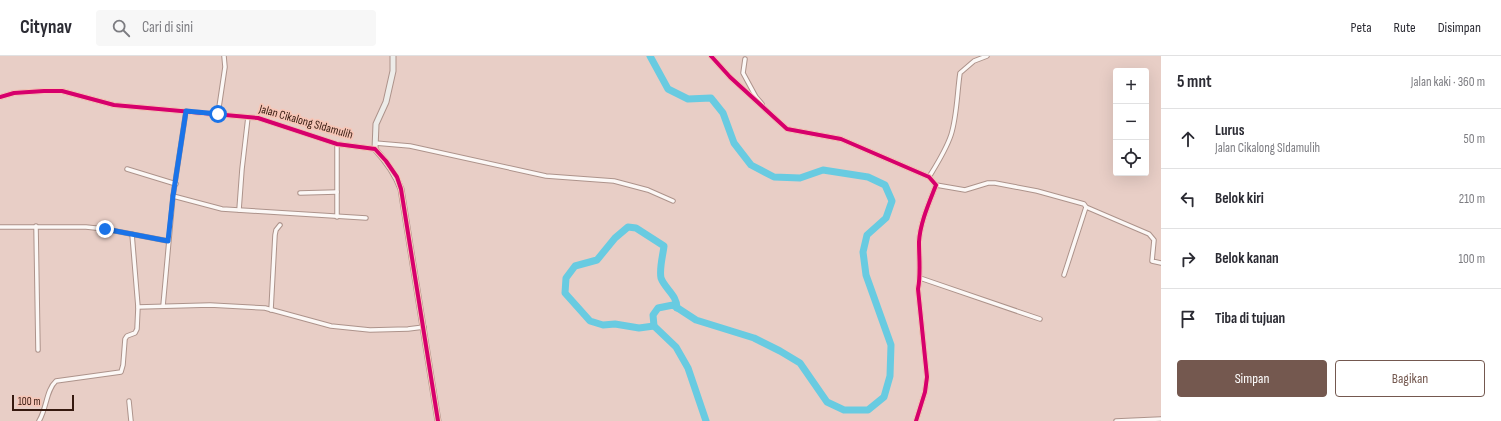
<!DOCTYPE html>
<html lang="id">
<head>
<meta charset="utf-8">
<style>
  body { margin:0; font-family:"Sofia Sans Condensed",sans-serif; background:#f7f7f7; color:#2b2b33 }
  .controls { position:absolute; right:12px; top:12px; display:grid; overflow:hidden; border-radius:4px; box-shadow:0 4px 16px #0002 }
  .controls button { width:36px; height:36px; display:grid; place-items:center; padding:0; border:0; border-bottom:1px solid #e1e1e2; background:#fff; color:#2b2b33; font:20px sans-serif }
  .scale { position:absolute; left:12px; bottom:10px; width:62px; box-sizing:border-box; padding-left:4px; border:2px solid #36190f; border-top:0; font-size:11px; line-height:14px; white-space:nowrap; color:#36190f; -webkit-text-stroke:3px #f7c6b7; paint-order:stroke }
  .stop { position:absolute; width:12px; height:12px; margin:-9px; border:3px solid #1a73e8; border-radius:50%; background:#fff }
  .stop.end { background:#1a73e8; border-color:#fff; box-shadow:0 1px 4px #0008 }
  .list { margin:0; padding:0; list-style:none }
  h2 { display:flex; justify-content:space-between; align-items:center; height:52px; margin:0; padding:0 16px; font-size:17px }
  h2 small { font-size:13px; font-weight:400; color:#7c7c81 }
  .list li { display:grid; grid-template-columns:26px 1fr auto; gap:12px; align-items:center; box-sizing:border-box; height:60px; padding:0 16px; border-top:1px solid #e1e1e2 }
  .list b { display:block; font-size:15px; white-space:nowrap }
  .list p { margin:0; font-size:13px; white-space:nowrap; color:#7c7c81 }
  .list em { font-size:13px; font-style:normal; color:#7c7c81 }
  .actions { display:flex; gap:8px; padding:12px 16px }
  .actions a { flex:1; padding:9px 0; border:1px solid #74584f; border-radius:4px; text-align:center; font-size:14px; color:#74584f }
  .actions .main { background:#74584f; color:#fff }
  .icon { flex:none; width:22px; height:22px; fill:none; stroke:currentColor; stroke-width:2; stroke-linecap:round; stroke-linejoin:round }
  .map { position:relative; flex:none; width:1161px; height:365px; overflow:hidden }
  header { display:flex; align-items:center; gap:24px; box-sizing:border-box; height:56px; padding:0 20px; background:#fff; border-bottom:1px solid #e1e1e2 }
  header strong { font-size:19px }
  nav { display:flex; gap:22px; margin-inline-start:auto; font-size:14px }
  .search { width:280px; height:36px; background:#f7f7f7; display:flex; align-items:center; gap:10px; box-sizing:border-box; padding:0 14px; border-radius:4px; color:#7c7c81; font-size:15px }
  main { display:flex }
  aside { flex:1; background:#fff }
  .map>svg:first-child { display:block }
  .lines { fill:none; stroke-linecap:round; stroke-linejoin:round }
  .river { stroke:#68cbe1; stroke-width:7 }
  .street-casing { stroke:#ad938b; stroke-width:5.5 }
  .secondary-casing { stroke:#ad938b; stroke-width:7 }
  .street { stroke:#fcf8f6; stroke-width:3.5 }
  .secondary { stroke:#edece9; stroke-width:5 }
  .cycleway-casing { stroke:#f7c6b7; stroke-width:6 }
  .cycleway { stroke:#d6006c; stroke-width:4 }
  .route { stroke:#1a73e8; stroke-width:5 }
  .labels { text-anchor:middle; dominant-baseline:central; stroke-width:3.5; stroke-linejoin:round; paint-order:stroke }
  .street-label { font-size:12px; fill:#36190f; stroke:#f7c6b7 }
</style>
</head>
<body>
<header>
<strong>Citynav</strong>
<div class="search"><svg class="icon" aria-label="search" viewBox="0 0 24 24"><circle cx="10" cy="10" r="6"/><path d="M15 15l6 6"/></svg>Cari di sini</div>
<nav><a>Peta</a><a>Rute</a><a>Disimpan</a></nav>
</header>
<main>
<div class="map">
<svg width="1161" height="365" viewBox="0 0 1161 365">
  <rect width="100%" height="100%" fill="#e8cec6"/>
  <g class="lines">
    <g class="river">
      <path d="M650,0l18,33 20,10 23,-1 12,15 11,30 17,22 23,12 26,1 23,-8 45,7 17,8 7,16 -6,17 -19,17 -4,17 3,23 25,70 -1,31 -6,21 -16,13h-24l-17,-8 -27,-39 -20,-12 -26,-13 -58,-18 -23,-15 -15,3 -5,7 1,11 22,21 12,21 18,53"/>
      <path d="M654,270l-15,2 -24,-4 -12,1 -13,-4 -25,-28 1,-15 9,-12 22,-6 18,-22 13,-11 8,1 28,18c-1,9 -5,23 -3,32 4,11 16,17 16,30"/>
    </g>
    <defs>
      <g id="street">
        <path d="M711,0l19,21 57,52 54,10 88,38 7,8c-7,18 -16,38 -17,57 0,16 2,32 -1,47l9,88 -2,15 -9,29"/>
        <path d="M745,3l-2,14 13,24 6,7"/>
        <path d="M0,41l14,-4 30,-2h18l52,14 144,13 79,26 38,5"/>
        <path d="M218,58l7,-47 -1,-11"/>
        <path d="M375,87l35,3 136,30 68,5 34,9 25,11"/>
        <path d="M337,88v73"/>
        <path d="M127,113l49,15"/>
        <path d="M929,121c8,-13 17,-27 22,-42 6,-19 6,-41 9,-62l14,-12 13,-5"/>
        <path d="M936,129l29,5 23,-7h7l42,8 47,13 2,3 63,27 5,6 -2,21 9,2"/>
        <path d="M300,137l37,-1"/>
        <path d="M173,140l49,13 144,9"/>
        <path d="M239,154l3,-41 6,-52"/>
        <path d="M36,170l2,124"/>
        <path d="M0,171h86l19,2 63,12"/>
        <path d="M132,178l6,73"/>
        <path d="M1064,219l22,-68"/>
        <path d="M920,222l120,41"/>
        <path d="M163,250l10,-110 13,-85"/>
        <path d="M271,254l4,-75 1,-5 4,-5"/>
        <path d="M129,345l2,20"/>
        <path d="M39,365c8,-13 7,-31 17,-40l65,-9 2,-7 2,-26 2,-3 8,-3 2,-4 1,-22 72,-2 55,3 66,18 39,4 38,-1 16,-2"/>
        <path d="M1116,365l45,-2"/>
      </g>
      <path id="secondary" d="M393,0v15l-7,31 -10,22 -1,25c11,12 20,24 26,40l37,232"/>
    </defs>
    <use href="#street" class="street-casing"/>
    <use href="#secondary" class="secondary-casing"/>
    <use href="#street" class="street"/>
    <use href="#secondary" class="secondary"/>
    <defs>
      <g id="cycleway">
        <path d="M711,0l19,21 57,52 54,10 88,38 7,8c-7,18 -16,38 -17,57 0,16 2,32 -1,47l9,88 -2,15 -9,29"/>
        <path d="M0,41l14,-4 30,-2h18l52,14 144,13 79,26 38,5 11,12 11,16 4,12 37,232"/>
      </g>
    </defs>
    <use href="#cycleway" class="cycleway-casing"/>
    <use href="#cycleway" class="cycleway"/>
  </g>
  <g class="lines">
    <path class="route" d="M105,173l63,12 5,-45 13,-85 32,3"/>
  </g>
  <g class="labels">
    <g class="street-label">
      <text transform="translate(306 66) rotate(16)">Jalan Cikalong SIdamulih</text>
    </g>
  </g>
</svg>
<div class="controls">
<button>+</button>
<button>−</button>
<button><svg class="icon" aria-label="locate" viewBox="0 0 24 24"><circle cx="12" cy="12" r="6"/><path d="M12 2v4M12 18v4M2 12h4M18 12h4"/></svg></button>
</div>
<div class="scale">100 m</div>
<div class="stop" style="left:218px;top:58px"></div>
<div class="stop end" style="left:105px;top:173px"></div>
</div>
<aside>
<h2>5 mnt<small>Jalan kaki · 360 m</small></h2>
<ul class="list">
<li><svg class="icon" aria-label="ahead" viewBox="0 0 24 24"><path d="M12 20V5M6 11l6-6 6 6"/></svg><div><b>Lurus</b><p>Jalan Cikalong SIdamulih</p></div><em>50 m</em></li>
<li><svg class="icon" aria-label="left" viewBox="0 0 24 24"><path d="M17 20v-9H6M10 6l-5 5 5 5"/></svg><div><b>Belok kiri</b></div><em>210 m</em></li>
<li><svg class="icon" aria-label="right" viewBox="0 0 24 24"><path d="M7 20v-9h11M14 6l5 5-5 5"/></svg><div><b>Belok kanan</b></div><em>100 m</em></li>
<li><svg class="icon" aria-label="arrive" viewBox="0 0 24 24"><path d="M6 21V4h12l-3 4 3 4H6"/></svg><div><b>Tiba di tujuan</b></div></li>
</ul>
<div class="actions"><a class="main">Simpan</a><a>Bagikan</a></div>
</aside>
</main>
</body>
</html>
